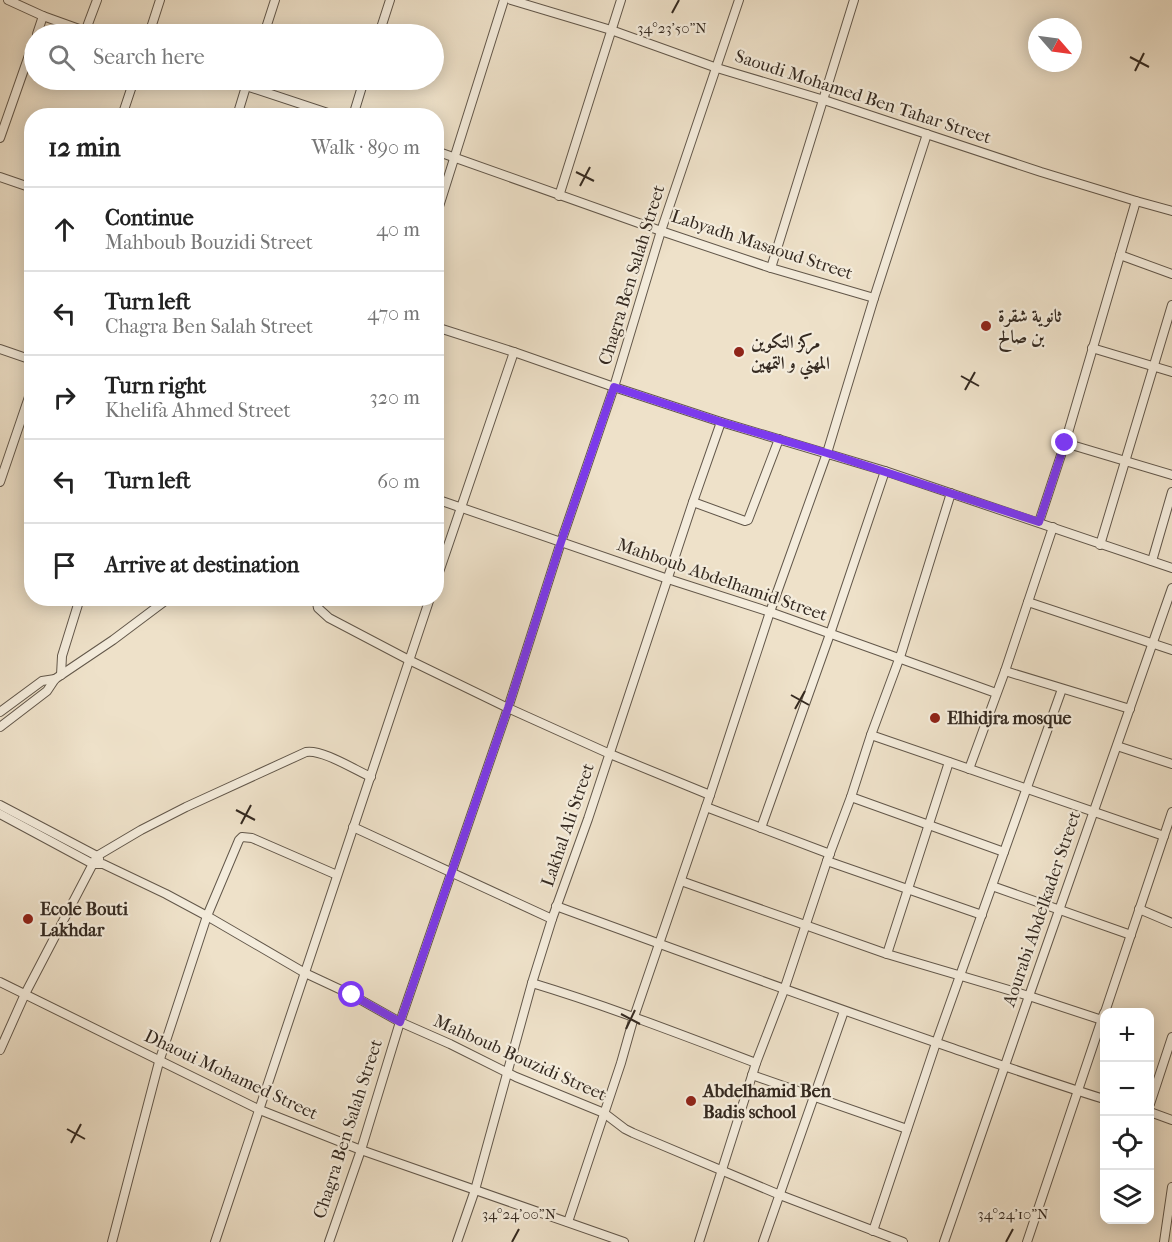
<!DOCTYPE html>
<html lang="en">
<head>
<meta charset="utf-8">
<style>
  body { margin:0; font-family:"IM FELL French Canon",Amiri,serif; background:#f6f6f6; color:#222 }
  .controls { position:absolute; right:18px; bottom:18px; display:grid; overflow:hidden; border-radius:12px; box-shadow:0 3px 15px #0003 }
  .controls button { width:54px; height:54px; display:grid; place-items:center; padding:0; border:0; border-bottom:2px solid #e0e0e0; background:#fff; color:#222; font:30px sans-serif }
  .compass { position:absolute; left:1028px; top:18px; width:54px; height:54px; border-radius:50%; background:#fff; box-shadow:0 3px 15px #0003; rotate:118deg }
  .stop { position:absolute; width:18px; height:18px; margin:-14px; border:4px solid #7c3aed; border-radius:50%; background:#fff }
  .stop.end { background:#7c3aed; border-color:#fff; box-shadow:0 2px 6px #0008 }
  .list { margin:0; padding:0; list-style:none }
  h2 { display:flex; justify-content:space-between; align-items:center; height:78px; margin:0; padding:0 24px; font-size:26px }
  h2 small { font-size:20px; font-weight:400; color:#767676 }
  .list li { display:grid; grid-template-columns:39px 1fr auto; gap:18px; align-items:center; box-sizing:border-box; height:84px; padding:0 24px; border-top:2px solid #e0e0e0 }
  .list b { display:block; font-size:22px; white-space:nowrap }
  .list p { margin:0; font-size:20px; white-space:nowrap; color:#767676 }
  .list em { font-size:20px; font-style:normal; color:#767676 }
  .icon { flex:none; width:33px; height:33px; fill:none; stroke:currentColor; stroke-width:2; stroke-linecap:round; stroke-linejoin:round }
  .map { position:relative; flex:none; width:1172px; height:1242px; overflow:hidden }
  .search { position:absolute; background:#fff; box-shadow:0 3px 15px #0003; left:24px; top:24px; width:420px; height:66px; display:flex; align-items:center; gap:15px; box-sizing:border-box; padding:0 21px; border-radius:33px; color:#767676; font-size:22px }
  .panel { position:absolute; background:#fff; box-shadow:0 3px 15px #0003; left:24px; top:108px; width:420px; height:498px; border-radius:24px }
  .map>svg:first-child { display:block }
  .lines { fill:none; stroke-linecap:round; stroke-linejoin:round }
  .street-casing { stroke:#62574a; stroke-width:10 }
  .street { stroke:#f4ecdc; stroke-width:8 }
  .route { stroke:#7c3aed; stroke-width:8 }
  .ticks { fill:none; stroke:#342920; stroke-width:2 }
  .poi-dot { fill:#8f2418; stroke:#f4ecdc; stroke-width:2 }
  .labels { text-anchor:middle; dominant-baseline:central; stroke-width:4.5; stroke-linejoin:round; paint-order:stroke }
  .street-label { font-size:18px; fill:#342920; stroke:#f4ecdc }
  .poi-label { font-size:18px; font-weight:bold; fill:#342920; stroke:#f4ecdc; text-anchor:start }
  .ticks-label { font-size:15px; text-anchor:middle; fill:#342920; stroke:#f4ecdc; stroke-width:4.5; stroke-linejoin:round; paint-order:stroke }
</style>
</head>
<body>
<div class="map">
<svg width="1172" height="1242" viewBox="0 0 1172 1242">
  <rect width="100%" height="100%" fill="#eee1c9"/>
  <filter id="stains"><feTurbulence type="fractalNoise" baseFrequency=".00333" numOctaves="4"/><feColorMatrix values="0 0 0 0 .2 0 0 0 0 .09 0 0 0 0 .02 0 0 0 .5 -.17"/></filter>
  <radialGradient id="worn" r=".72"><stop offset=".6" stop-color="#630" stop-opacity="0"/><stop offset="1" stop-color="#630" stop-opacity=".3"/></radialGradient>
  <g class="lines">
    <defs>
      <g id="street">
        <path d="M8,0l35,16 50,18"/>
        <path d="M511,0l100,30 106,38 107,32 217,72 95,29 36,10"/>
        <path d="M85,32l12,-32"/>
        <path d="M37,34l6,-18"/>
        <path d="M149,34l11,-34"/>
        <path d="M264,34l11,-34"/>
        <path d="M379,34l11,-34"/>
        <path d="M228,80l109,36"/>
        <path d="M122,116l12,-36"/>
        <path d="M237,116l11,-36"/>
        <path d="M353,116l11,-36"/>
        <path d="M0,138l34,-97"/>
        <path d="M436,151l225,80 110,37 103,30"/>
        <path d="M0,177l32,11"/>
        <path d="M559,196l62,-196"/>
        <path d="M436,216l68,-216"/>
        <path d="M1120,255l52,19"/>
        <path d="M771,268l83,-268"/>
        <path d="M436,327l78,25 100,35 107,35 164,49 287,97"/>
        <path d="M1092,348l80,24"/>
        <path d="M0,349l32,11"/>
        <path d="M1065,443l107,32"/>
        <path d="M0,482l32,-94"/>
        <path d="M436,499l232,80 102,33 226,81"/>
        <path d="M693,502l52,19 3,-1 31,-81"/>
        <path d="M1039,522l26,-79 71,-242"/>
        <path d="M1100,545l72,-240"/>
        <path d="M1152,561l20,-69"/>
        <path d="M436,581l78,-229"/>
        <path d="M316,598l2,10 11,10 80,42 99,48 102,46 100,41"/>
        <path d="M1028,602l144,48"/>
        <path d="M1005,671l125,38"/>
        <path d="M61,675l1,-19 18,-58"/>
        <path d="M0,712l42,-31 13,-2"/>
        <path d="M0,727l47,-36 8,-12 58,-39 56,-42"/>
        <path d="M871,735l293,101"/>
        <path d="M1117,746l55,18"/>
        <path d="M969,769l36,-98 48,-144"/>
        <path d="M851,797l153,55"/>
        <path d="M0,805l97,51 2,3"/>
        <path d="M706,807l124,47"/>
        <path d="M0,814l93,50h10l63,30 41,22 98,57 47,22 48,27 50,22 66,33 88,36 21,16 8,4 147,62 123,47"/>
        <path d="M353,827l199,92"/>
        <path d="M761,828l69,-194 55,-163"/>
        <path d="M827,861l155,54"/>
        <path d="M681,881l206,73 142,42 73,24"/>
        <path d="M992,886l139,49"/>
        <path d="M556,906c131,48 262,96 393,141 52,18 103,36 155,52"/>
        <path d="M1139,909l33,14"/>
        <path d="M887,954l62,-192"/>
        <path d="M0,982l260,128 101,40 263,92"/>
        <path d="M532,983c76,23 150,52 224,80"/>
        <path d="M1105,1012l67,-200"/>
        <path d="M0,1050l25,-56 72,-138 44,-26 45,-23 120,-55c16,-3 49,18 65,25"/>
        <path d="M752,1075l155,54"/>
        <path d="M1150,1104l22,-67"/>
        <path d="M1150,1112l22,8"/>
        <path d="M568,1222l53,-159 13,-46 76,-222 60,-183 57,-159 47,-155 53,-164"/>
        <path d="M873,1231l63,-188 126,-354"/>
        <path d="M112,1242l47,-180 48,-146 32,-76 3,-3 10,1 85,37"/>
        <path d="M215,1242l215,-644"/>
        <path d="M329,1242l32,-92 39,-128 108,-314 53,-166 53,-155 47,-156 78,-231"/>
        <path d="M457,1242l18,-52 57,-207 20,-64 36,-100 105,-317 28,-80"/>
        <path d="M699,1242l57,-179 28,-73 43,-129 24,-64 20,-62 30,-81 50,-161"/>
        <path d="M763,1242l81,-231"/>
        <path d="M944,1242l85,-246 143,-408"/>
        <path d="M1027,1242l77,-229"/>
        <path d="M1164,1242l8,-55"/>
      </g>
    </defs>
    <use href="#street" class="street-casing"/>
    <use href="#street" class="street"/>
  </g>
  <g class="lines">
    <path class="route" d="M352,995l48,27 108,-314 53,-166 53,-155 107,35 106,31 212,69 26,-79"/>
  </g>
  <path class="ticks" d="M672,13l7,-13M1130,57l19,10M1135,71l9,-18M576,172l18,9M580,186l10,-19M961,376l18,10M965,390l10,-18M791,695l18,10M795,709l10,-18M236,810l19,10M241,824l10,-19M621,1014l19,10M626,1029l9,-19M67,1129l18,10M71,1143l10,-19M512,1242l7,-13M1006,1242l7,-13"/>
  <g class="poi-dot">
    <circle cx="986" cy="326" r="6"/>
    <circle cx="739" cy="352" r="6"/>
    <circle cx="935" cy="718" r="6"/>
    <circle cx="28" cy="919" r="6"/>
    <circle cx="691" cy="1101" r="6"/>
  </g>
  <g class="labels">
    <g class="street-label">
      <text transform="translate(863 97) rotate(18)">Saoudi Mohamed Ben Tahar Street</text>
      <text transform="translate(762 245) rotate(18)">Labyadh Masaoud Street</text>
      <text transform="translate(632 275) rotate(-73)">Chagra Ben Salah Street</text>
      <text transform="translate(722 580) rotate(19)">Mahboub Abdelhamid Street</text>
      <text transform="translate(568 825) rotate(-71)">Lakhal Ali Street</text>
      <text transform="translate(1042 909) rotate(-71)">Aourabi Abdelkader Street</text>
      <text transform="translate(520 1058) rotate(24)">Mahboub Bouzidi Street</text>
      <text transform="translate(231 1075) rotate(25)">Dhaoui Mohamed Street</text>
      <text transform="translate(348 1129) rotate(-72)">Chagra Ben Salah Street</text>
    </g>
    <g class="poi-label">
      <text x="998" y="316">ثانوية شقرة<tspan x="998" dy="21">بن صالح</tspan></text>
      <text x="751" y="342">مركز التكوين<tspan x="751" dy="21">المهني و التمهين</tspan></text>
      <text x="947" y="718">Elhidjra mosque</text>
      <text x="40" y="909">Ecole Bouti<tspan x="40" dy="21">Lakhdar</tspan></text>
      <text x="703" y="1091">Abdelhamid Ben<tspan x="703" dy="21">Badis school</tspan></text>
    </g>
  </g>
  <g class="ticks-label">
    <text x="672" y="33">34°23'50"N</text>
    <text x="519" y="1219">34°24'00"N</text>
    <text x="1013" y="1219">34°24'10"N</text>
  </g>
  <rect width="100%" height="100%" filter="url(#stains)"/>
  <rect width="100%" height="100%" fill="url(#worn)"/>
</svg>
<div class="controls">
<button>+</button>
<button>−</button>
<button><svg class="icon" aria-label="locate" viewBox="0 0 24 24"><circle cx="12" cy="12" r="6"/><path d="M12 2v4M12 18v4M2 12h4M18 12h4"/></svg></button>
<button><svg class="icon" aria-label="layers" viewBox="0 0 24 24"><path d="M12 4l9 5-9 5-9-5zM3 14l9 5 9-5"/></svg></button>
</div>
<svg class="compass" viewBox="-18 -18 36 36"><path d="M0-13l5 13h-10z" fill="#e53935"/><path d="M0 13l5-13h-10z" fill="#767676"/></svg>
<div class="stop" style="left:352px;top:995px"></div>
<div class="stop end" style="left:1065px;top:443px"></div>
<div class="search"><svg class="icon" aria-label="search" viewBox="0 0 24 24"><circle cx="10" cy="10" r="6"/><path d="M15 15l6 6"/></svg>Search here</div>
<section class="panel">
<h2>12 min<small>Walk · 890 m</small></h2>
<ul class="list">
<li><svg class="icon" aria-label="ahead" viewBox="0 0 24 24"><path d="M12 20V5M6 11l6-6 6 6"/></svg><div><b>Continue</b><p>Mahboub Bouzidi Street</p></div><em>40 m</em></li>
<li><svg class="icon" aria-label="left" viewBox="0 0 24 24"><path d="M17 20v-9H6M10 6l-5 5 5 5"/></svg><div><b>Turn left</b><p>Chagra Ben Salah Street</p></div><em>470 m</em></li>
<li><svg class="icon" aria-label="right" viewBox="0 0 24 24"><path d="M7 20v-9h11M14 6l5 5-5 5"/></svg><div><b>Turn right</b><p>Khelifa Ahmed Street</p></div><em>320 m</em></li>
<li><svg class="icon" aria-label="left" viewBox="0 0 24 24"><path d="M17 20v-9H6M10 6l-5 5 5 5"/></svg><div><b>Turn left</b></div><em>60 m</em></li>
<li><svg class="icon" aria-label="arrive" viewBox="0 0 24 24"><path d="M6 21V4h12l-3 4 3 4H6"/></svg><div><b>Arrive at destination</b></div></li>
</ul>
</section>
</div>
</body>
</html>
